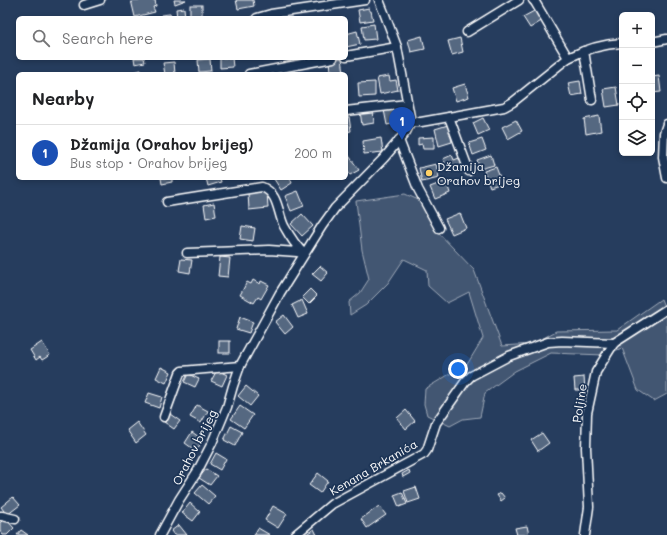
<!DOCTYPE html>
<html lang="en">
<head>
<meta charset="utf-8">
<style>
  body { margin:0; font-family:Mali,sans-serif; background:#f6f6f6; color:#202124 }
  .controls { position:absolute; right:12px; top:12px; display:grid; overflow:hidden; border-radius:6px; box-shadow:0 2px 6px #0003 }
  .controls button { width:36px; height:36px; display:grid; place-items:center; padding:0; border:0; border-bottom:1px solid #e0e0e0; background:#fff; color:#202124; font:20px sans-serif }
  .you { position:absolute; left:458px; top:369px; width:14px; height:14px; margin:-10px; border:3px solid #fff; border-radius:50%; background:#1a73e8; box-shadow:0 0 0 6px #1a73e833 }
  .badge { display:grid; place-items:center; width:26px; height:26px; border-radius:50%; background:#111827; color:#fff; font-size:13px; font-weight:700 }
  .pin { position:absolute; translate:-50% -33px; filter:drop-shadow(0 1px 2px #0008) }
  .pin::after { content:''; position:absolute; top:21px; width:14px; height:12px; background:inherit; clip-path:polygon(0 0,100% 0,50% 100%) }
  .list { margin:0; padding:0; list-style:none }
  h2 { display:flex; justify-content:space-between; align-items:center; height:52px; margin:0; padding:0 16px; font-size:17px }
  h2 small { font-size:13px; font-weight:400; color:#757577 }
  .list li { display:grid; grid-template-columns:26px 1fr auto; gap:12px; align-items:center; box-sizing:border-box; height:56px; padding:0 16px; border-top:1px solid #e0e0e0 }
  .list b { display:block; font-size:15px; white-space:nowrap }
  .list p { margin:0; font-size:13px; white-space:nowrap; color:#757577 }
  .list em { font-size:13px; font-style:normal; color:#757577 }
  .icon { flex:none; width:22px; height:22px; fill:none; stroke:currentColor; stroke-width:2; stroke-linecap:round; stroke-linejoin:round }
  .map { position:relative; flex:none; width:667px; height:535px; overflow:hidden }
  .search { position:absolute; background:#fff; box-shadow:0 2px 6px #0003; left:16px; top:16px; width:332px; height:44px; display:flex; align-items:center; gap:10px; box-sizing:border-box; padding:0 14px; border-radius:6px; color:#757577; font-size:15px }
  .panel { position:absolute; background:#fff; box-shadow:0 2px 6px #0003; left:16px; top:72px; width:332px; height:108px; border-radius:6px }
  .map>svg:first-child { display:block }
  .green { fill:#425672; stroke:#a0aab8 }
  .building { fill:#556781; stroke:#fff }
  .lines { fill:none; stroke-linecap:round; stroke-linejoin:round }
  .minor-casing { stroke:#fff; stroke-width:11 }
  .minor { stroke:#1d3557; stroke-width:8 }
  .poi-dot { fill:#ffd166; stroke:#1d3557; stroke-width:1.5 }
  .labels { text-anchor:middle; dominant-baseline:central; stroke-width:3.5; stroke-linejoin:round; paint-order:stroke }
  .poi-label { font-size:12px; fill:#fff; stroke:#1d3557; text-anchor:start }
  .street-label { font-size:12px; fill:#fff; stroke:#1d3557 }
</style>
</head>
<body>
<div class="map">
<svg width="667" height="535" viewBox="0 0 667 535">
  <rect width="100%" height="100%" fill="#263d5e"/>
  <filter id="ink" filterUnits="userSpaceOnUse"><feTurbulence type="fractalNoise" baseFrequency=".025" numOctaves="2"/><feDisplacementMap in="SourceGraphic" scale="8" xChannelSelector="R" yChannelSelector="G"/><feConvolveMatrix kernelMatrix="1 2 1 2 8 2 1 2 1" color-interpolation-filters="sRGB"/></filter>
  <g filter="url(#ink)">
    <path class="green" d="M405,194l18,8 11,26 40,42 28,76 31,-2 23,-13 61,-1 44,-31 6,15v80l-13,7 -16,-11 -16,-42 -18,7 -53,-2 -36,18 -30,22 -5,24 -17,2 -13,7 -23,-11 -3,-11 1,-15 43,-26 15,-25 -14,-46 -22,11 -19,-17 -1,-16 -23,-11 -16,24 -22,22 -16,10 -1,-13 11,-9 9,-14 -7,-29 -6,-49z"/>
    <g class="building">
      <path d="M131,0h24l1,6 -3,1 2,5 -20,5z"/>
      <path d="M174,0h12l-11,4z"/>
      <path d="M236,0h17l1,6 -16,3z"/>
      <rect x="190" y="5" width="12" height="13"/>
      <path d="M184,8l1,10h-8l-1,-9z"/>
      <path d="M369,8v3h2l2,9 -13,2 -2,-12z"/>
      <path d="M536,10l7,10 -13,8 -7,-11z"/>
      <path d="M170,14l1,4h-9l-1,-3z"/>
      <path d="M374,24l2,15 -12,1 -2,-14z"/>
      <path d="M357,31l3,13 -14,3v-13z"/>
      <path d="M422,36l3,13 -14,3 -3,-12z"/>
      <path d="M460,38l3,14 -11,3 -4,-14z"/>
      <path d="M134,58h10l1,4 -10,2z"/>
      <path d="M220,58h12l1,9 -13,1z"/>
      <path d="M342,58l2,15 -11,1v-4l-3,1 -1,-11z"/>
      <path d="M210,59l1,12 -12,1 -1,-12z"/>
      <path d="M174,62l1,12h-10l-2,-11z"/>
      <path d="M141,70l1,4h-9l-1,-2z"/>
      <path d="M389,76l1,5 6,-1 2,10 -18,4 -3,-16z"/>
      <path d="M659,76l2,16 -9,1v-16z"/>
      <path d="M580,81l2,13 -11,2 -3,-13z"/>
      <path d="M375,82v14l-16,1 -1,-14z"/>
      <path d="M465,84l4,13 -13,4 -4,-13z"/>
      <path d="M616,87l3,18 -13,2 -3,-18z"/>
      <path d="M397,107l3,15 -13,3 -3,-15z"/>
      <path d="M373,110l1,13 -12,2 -2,-14z"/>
      <path d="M599,116l2,15 -15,3 -2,-15z"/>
      <path d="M346,117h3l2,14 -5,1z"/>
      <path d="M483,118l6,12 -11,5 -5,-12z"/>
      <path d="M516,120l6,11 -14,8 -6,-12z"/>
      <path d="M448,125l4,17 -13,4 -4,-17z"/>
      <path d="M434,137v12h-11l-1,-5 -4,1v-7z"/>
      <path d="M381,138l2,14 -19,2 -1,-13z"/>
      <path d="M482,139l4,11 -13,5 -4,-12z"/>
      <path d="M347,153l12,17 -9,5 -2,-3 -2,2v-20z"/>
      <path d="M452,155l2,5 5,-2 4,9 -14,6 -6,-14z"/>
      <path d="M491,155l3,10 -14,4 -3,-9z"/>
      <path d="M436,164l3,14 -17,4 -3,-14z"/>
      <path d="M496,167l6,16 -12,4 -6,-16z"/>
      <path d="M161,178h11v4l-10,2z"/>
      <path d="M206,178h14l1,4 -13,4z"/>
      <path d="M276,178h14l2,5 -11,7 -7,-11z"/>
      <path d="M446,181l4,12 -15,6 -5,-12z"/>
      <path d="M298,191l6,15 -13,5 -6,-15z"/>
      <path d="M267,192l1,16 -19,2 -1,-17z"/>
      <path d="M214,203l2,13 -10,2 -2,-13z"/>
      <path d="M460,213l6,15 -14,6 -7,-15z"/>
      <path d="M302,214l11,12 -11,10 -11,-12z"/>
      <path d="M242,226l13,2 -2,13 -13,-2z"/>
      <path d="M220,257l10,1 -2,19 -10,-1z"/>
      <path d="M181,259l11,1 -2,13 -11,-2z"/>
      <path d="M320,266l8,7 -7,8 -9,-7z"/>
      <path d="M253,280l7,4 1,-3 8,4 -8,14 -3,-2 -4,6 -14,-8 7,-13 4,2z"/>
      <path d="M310,289l7,7 -8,8 -7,-7z"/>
      <path d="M302,300l6,14 -10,4 -6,-13z"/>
      <path d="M284,315l9,12 -8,7 -10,-12z"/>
      <path d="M240,317l13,5 -4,11 -13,-4z"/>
      <rect x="219" y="341" width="11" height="12"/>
      <path d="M42,342l8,13 -8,5 -2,-3 -4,3 -6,-10z"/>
      <path d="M161,367l10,5 -5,11 -10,-5z"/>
      <path d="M217,370l10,5 -5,11 -11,-5z"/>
      <path d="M188,374l11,5 -4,8 -11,-5z"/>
      <path d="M584,377l1,13h-10l-1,-12z"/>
      <path d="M246,386l12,10 -8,10 -12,-10z"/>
      <path d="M149,393l13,4 -3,11 -14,-5z"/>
      <path d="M197,405l11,6 -7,12 -11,-6z"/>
      <path d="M240,406l13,9 -9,13 -13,-9z"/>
      <path d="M406,410l9,11 -9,8 -9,-11z"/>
      <path d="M170,414l10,7 -6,8 -10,-7z"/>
      <path d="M137,422l9,13 -10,8 -9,-13z"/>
      <path d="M231,426l11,6 -7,14 -11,-6z"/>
      <path d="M192,432l11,8 -7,11 -11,-8z"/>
      <path d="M542,433l7,10 -11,8 -7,-11z"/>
      <path d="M216,453l10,6 -6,11 -10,-6z"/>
      <path d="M206,469l11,7 -7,9 -11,-7z"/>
      <path d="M409,470l1,3 -7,4 -1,-3z"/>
      <path d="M318,473l10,8 -8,12 -11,-8z"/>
      <path d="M202,485l13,11 -7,8 -13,-11z"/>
      <path d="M416,487l4,12 -12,4 -4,-12z"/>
      <path d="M402,492l5,12 -8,3 -5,-12z"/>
      <path d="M501,493l4,5 -4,3 -4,-6z"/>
      <path d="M13,497l7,8 -13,10 -6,-8z"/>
      <path d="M190,503l10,9 -7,9 -11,-8z"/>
      <path d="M273,506l14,8 -9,14 -13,-8z"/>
      <path d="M379,506l7,9 -19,13 -6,-9z"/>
      <path d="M5,518l9,10 -7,7h-4l-3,-4v-8z"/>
      <path d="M179,525l8,10h-13l-3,-4z"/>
      <path d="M527,526l2,9h-12l-2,-7z"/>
      <path d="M258,528l12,7h-16z"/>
      <path d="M314,529l3,6h-12z"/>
      <path d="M21,530l7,5h-11z"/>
    </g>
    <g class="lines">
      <defs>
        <g id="minor">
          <path d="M533,0l2,2 33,56"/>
          <path d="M84,5l16,-5"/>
          <path d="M257,18l14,-4 94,-14"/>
          <path d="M467,32l52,-32"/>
          <path d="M652,42l15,-3"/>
          <path d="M584,51l8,49"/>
          <path d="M346,56l51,-9"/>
          <path d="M249,74l84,-16"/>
          <path d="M346,111l61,-7"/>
          <path d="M449,117l20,54"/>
          <path d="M411,122h10l28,-5 55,-10 9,-5 55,-44c16,-8 36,-14 54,-15"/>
          <path d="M667,124l-3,9 -1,24 4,21"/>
          <path d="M399,140l19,49 21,39"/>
          <path d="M167,202l95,-15c17,7 15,24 22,39 5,9 12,20 20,28"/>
          <path d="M187,253l82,-3 28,2 6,1"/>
          <path d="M164,417l16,-44 2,-2 58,-5"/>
          <path d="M0,516h2l13,3"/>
          <path d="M160,535l19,-35 18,-28 15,-29 15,-36 6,-21 7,-20 40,-73 42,-67 13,-18 49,-50 22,-26 5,-10 -14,-75 -12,-32 -6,-15"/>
          <path d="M295,535l37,-31 92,-50 3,-4 9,-27 29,-41 6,-6 38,-20 39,-14 14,-1 52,2"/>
          <path d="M585,535l4,-28 -3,-59 1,-35 9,-41 18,-29 53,-34"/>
        </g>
      </defs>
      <use href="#minor" class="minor-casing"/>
      <use href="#minor" class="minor"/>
    </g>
  </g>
  <circle class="poi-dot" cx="429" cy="173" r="4"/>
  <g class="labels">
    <g class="poi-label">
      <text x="437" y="166">Džamija<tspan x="437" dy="14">Orahov brijeg</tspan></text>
    </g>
    <g class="street-label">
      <text transform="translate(579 403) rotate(-81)">Poljine</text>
      <text transform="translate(194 447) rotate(-63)">Orahov brijeg</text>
      <text transform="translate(373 467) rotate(-30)">Kenana Brkanića</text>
    </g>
  </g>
</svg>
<div class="controls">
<button>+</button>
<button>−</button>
<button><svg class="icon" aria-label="locate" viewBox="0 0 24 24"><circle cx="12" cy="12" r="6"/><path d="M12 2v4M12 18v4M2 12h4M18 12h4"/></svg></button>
<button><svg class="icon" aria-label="layers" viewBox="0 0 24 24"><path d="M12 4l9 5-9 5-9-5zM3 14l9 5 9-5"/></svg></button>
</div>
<div class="you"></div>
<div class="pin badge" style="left:402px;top:140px;background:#1a4fb4">1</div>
<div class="search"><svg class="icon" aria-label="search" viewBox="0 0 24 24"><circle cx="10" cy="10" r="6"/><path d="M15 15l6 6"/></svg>Search here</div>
<section class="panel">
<h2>Nearby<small></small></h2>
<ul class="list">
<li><span class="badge" style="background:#1a4fb4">1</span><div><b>Džamija (Orahov brijeg)</b><p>Bus stop · Orahov brijeg</p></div><em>200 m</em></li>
</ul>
</section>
</div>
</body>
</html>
